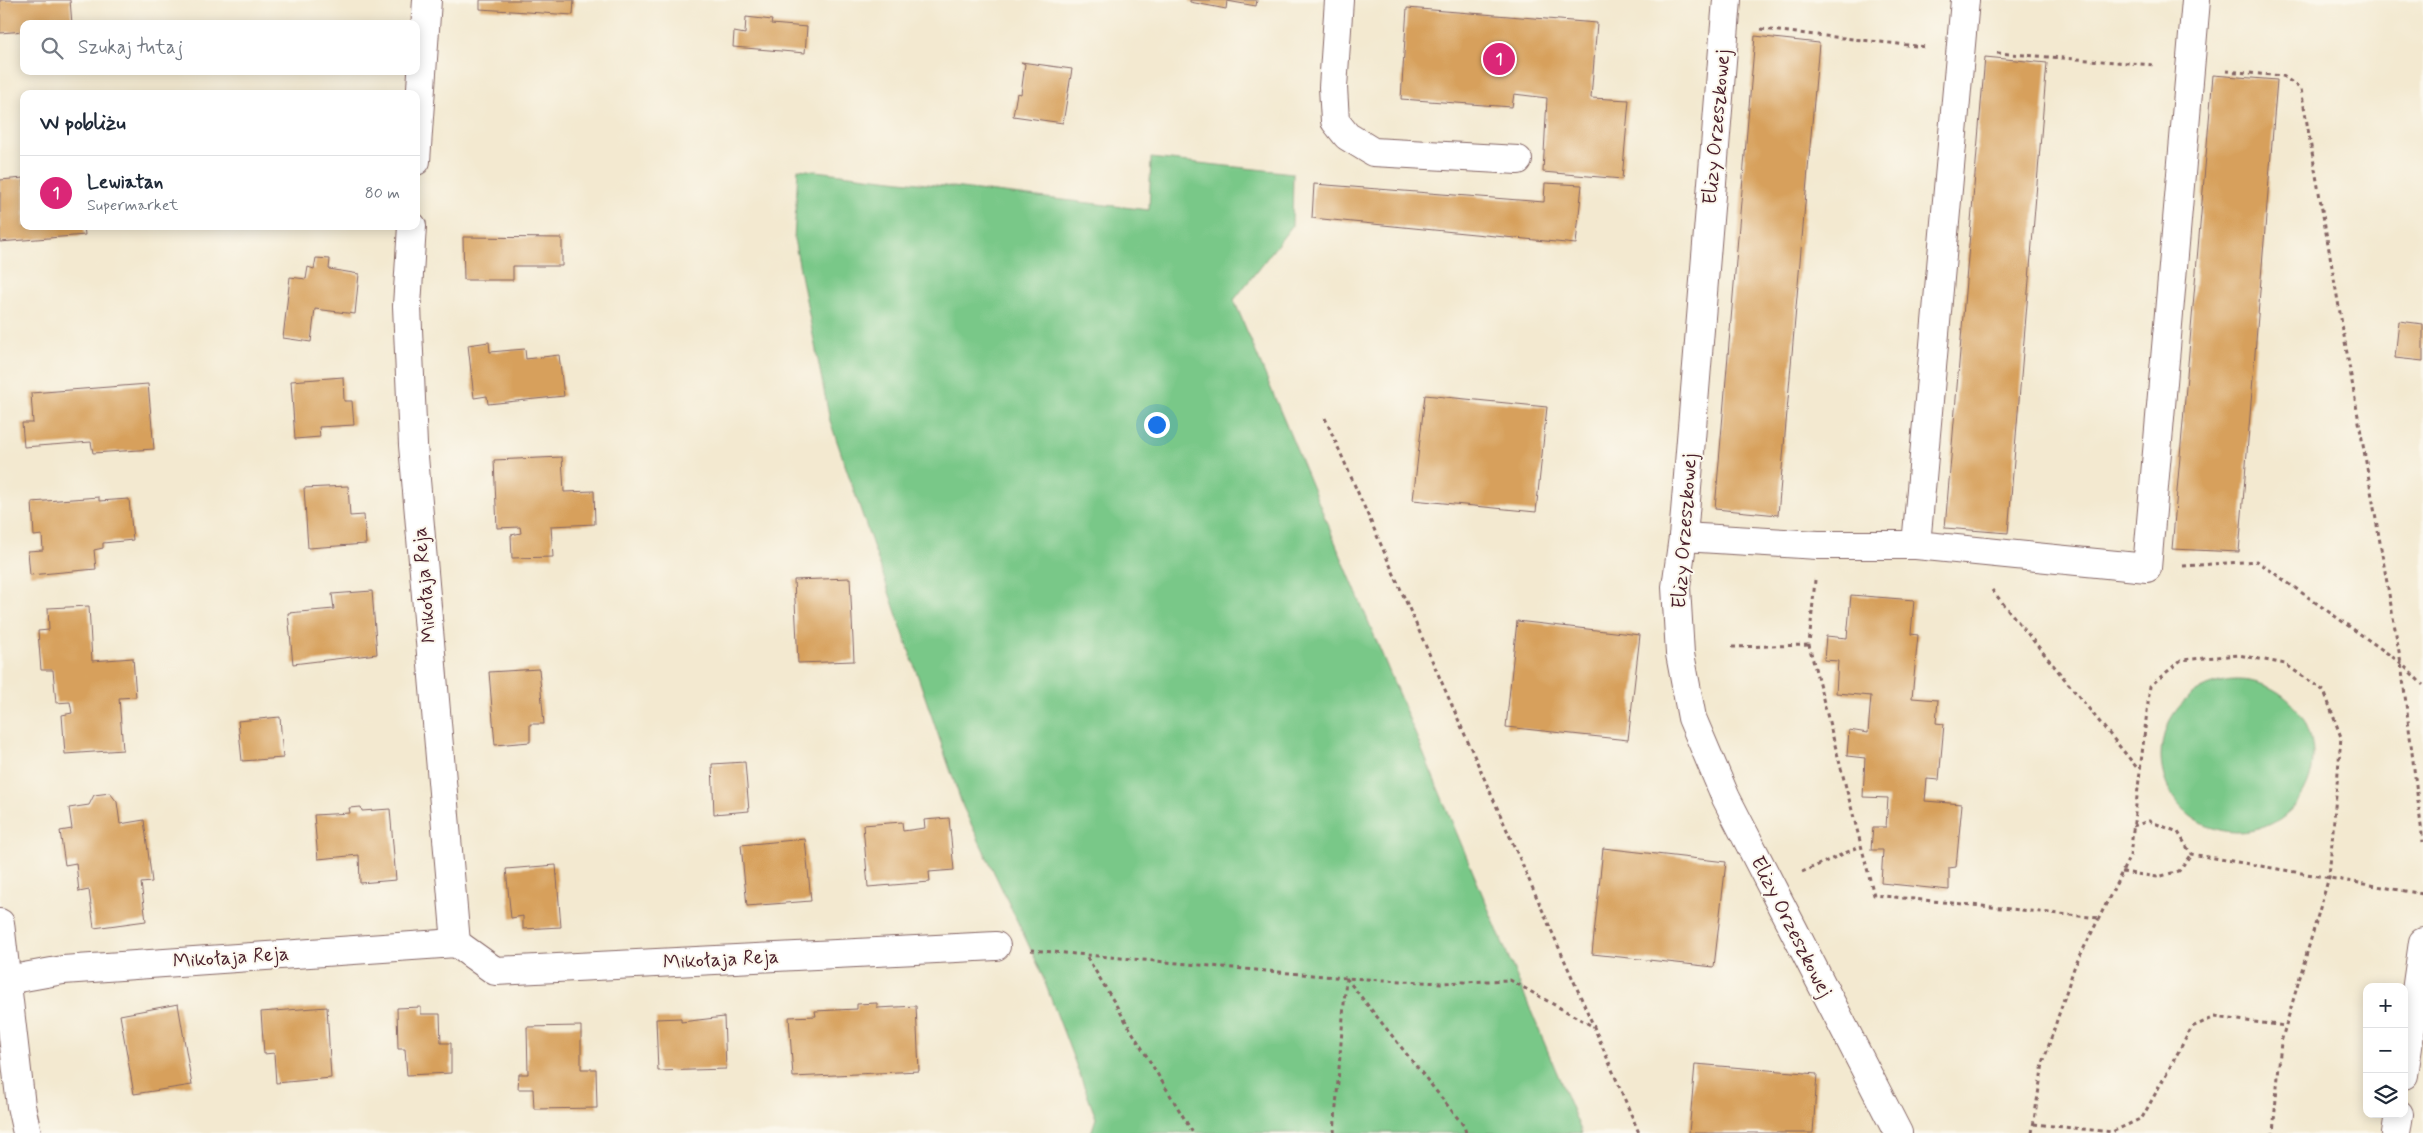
<!DOCTYPE html>
<html lang="pl">
<head>
<meta charset="utf-8">
<style>
  body { margin:0; font-family:Mynerve,sans-serif; background:#f2f2f3; color:#1f2937 }
  .controls { position:absolute; right:15px; bottom:15px; display:grid; overflow:hidden; border-radius:10px; box-shadow:0 2px 12px #0003 }
  .controls button { width:45px; height:45px; display:grid; place-items:center; padding:0; border:0; border-bottom:1px solid #e0e1e3; background:#fff; color:#1f2937; font:25px sans-serif }
  .you { position:absolute; left:1156px; top:424px; width:18px; height:18px; margin:-12px; border:4px solid #fff; border-radius:50%; background:#1a73e8; box-shadow:0 0 0 8px #1a73e833 }
  .badge { display:grid; place-items:center; width:32px; height:32px; border-radius:50%; background:#db2777; color:#fff; font-size:16px; font-weight:700 }
  .pin { position:absolute; translate:-50% -50%; border:2px solid #fff; box-shadow:0 1px 5px #0006 }
  .list { margin:0; padding:0; list-style:none }
  h2 { display:flex; justify-content:space-between; align-items:center; height:65px; margin:0; padding:0 20px; font-size:21px }
  h2 small { font-size:16px; font-weight:400; color:#747a83 }
  .list li { display:grid; grid-template-columns:32px 1fr auto; gap:15px; align-items:center; box-sizing:border-box; height:75px; padding:0 20px; border-top:1px solid #e0e1e3 }
  .list b { display:block; font-size:19px; white-space:nowrap }
  .list p { margin:0; font-size:16px; white-space:nowrap; color:#747a83 }
  .list em { font-size:16px; font-style:normal; color:#747a83 }
  .icon { flex:none; width:28px; height:28px; fill:none; stroke:currentColor; stroke-width:2; stroke-linecap:round; stroke-linejoin:round }
  .map { position:relative; flex:none; width:2423px; height:1133px; overflow:hidden }
  .search { position:absolute; background:#fff; box-shadow:0 2px 12px #0003; left:20px; top:20px; width:400px; height:55px; display:flex; align-items:center; gap:12px; box-sizing:border-box; padding:0 18px; border-radius:10px; color:#747a83; font-size:19px }
  .panel { position:absolute; background:#fff; box-shadow:0 2px 12px #0003; left:20px; top:90px; width:400px; height:140px; border-radius:10px }
  .map>svg:first-child { display:block }
  .green { fill:#79c888; stroke:#62745a }
  .building { fill:#d7a05b }
  .lines { fill:none; stroke-linecap:round; stroke-linejoin:round }
  .minor-casing { stroke:#856665; stroke-width:30 }
  .path { stroke:#856665; stroke-width:3; stroke-dasharray:4 4; stroke-linecap:butt }
  .minor { stroke:#fff; stroke-width:28 }
  .labels { text-anchor:middle; dominant-baseline:central; stroke-width:4; stroke-linejoin:round; paint-order:stroke }
  .street-label { font-size:20px; fill:#4a1f2b; stroke:#fbf7ec }
</style>
</head>
<body>
<div class="map">
<svg width="2423" height="1133" viewBox="0 0 2423 1133">
  <rect width="100%" height="100%" fill="#fbf7ec"/>
  <filter id="ink" filterUnits="userSpaceOnUse"><feTurbulence type="fractalNoise" baseFrequency=".02" numOctaves="2"/><feDisplacementMap in="SourceGraphic" scale="10" xChannelSelector="R" yChannelSelector="G"/><feConvolveMatrix kernelMatrix="1 2 1 2 8 2 1 2 1" color-interpolation-filters="sRGB"/></filter>
  <filter id="wash" filterUnits="userSpaceOnUse"><feTurbulence type="fractalNoise" baseFrequency=".0096" numOctaves="4" result="noise"/><feDisplacementMap in="SourceGraphic" scale="20" xChannelSelector="R" yChannelSelector="G"/><feGaussianBlur stdDeviation="1.12" result="paint"/><feColorMatrix in="noise" values="0 0 0 0 0 0 0 0 0 0 0 0 0 0 0 0 0 1.4 0 .05"/><feComposite in="paint" operator="in"/></filter>
  <g filter="url(#wash)">
    <rect width="100%" height="100%" fill="#f3e9d0"/>
    <g class="green">
      <path d="M1151,158l142,15 -1,53 -58,74 348,833h-491l5,-15 -57,-151 -76,-160 -133,-386 -36,-182 4,-70 351,41z"/>
      <circle cx="2237" cy="756" r="76"/>
    </g>
    <g id="blocks">
      <g class="building">
        <path d="M0,0h70l2,24h-48v7l-24,2z"/>
        <path d="M480,0h94l-1,15 -93,-6z"/>
        <path d="M1190,0h67l-1,6 -29,-5 -1,8 -36,-7z"/>
        <path d="M1407,8l190,15 -6,75 38,2 -7,79 -79,-7 4,-74 -33,-4 -2,13 -111,-8z"/>
        <path d="M746,17l26,3 -1,4 36,3 -2,26 -72,-6 1,-15 11,2z"/>
        <path d="M1755,36l64,7 -41,472 -63,-6z"/>
        <path d="M1985,57l62,6 -39,470 -63,-5z"/>
        <path d="M1021,62l51,7 -9,54 -50,-7 4,-23 4,1 4,-30z"/>
        <path d="M2213,75l64,5 -38,472 -67,-3z"/>
        <path d="M24,178v48h60l1,9 -85,7v-62z"/>
        <path d="M1545,183l37,2 -6,59 -264,-26 2,-34 230,18z"/>
        <path d="M463,237l99,1v28h-49v14h-49z"/>
        <path d="M316,258l14,1 -1,10 30,5 -4,40 -40,-5 -4,33 -28,-4 7,-61 16,2 2,-12 6,2z"/>
        <path d="M2399,321l24,3v37l-28,-3z"/>
        <path d="M489,342l1,10 35,-3 1,10 33,-4 5,41 -76,8 -1,-8 -13,2 -6,-53z"/>
        <path d="M343,377l1,24h8l2,24 -35,2 1,10 -25,2 -4,-58z"/>
        <path d="M148,384l6,65 -61,4 -2,-11 -67,5 -2,-24h11l-2,-30z"/>
        <path d="M1425,395l122,12 -11,105 -123,-12z"/>
        <path d="M562,457l2,35 30,-1 1,33 -44,2 2,31 -41,1 -1,-23 10,-2 -1,-6 -23,1 -3,-68z"/>
        <path d="M348,486l2,30 14,-1 2,29 -58,4 -4,-60z"/>
        <path d="M99,497v4l30,-2 4,41 -30,3v5l-9,2 2,19 -66,6 -2,-24 15,-1 -1,-15 -8,1 -2,-34z"/>
        <path d="M850,578l4,83 -56,2 -4,-83z"/>
        <path d="M372,591l5,63 -84,10 -5,-51 46,-4 -2,-15z"/>
        <path d="M1851,595l63,5 -3,34 7,1 -6,63 26,2 -2,23 8,1 -5,56 -12,-1 -2,22 37,3 -6,63 -7,1v22l-68,-7 2,-33h-12l1,-13 1,-10h13l2,-29 -25,-1 2,-39 -18,-2 2,-26 19,3 3,-37 -35,-3 2,-32 -14,-1 2,-24 21,2z"/>
        <path d="M89,606l3,55 41,-3 3,39 -17,1 4,52 -58,4 -3,-39 10,-2 -2,-11 -14,1 -3,-33h-12l-3,-39 11,-1 -1,-22z"/>
        <path d="M1517,621l123,14 -12,105 -122,-13z"/>
        <path d="M539,669l5,55h-14v18l-35,3 -6,-73z"/>
        <path d="M280,717l3,41 -41,3 -4,-40z"/>
        <path d="M745,762l4,49 -35,3 -2,-50z"/>
        <path d="M110,793l7,9 3,22 24,-4 8,62 -11,1 5,38 -52,7 -5,-38 -10,2 -3,-29 -11,2 -5,-34 12,-2 -3,-21 20,-3 5,-10z"/>
        <path d="M361,807l1,4 28,-2 6,71 -36,3 -1,-28 -41,4 -4,-44 36,-2 -1,-5z"/>
        <path d="M949,818l5,52 -25,2 1,10 -62,5 -5,-62 39,-3 1,9 22,-3 -1,-8z"/>
        <path d="M805,839l6,62 -64,5 -6,-61z"/>
        <path d="M1603,848l123,14 -12,105 -122,-13z"/>
        <path d="M556,865l5,62 -38,2v-13l-12,2 -5,-49z"/>
        <path d="M877,1003v5l39,-2 3,65 -126,6 -4,-60 27,-1 -1,-5 42,-2v-5z"/>
        <path d="M178,1004l14,81 -58,9 -14,-79z"/>
        <path d="M327,1007l4,71 -55,5 -2,-30 -10,1 -3,-42z"/>
        <path d="M421,1007v7h19l1,29h10v30l-44,2 -2,-26h-7l-1,-41z"/>
        <path d="M724,1017l2,52 -68,2 -2,-52 25,-1v4z"/>
        <path d="M581,1026v43h15l1,39 -63,1 -1,-20h-15l1,-15h9l-1,-47z"/>
        <path d="M1695,1064l122,10 -4,59h-124z"/>
      </g>
    </g>
  </g>
  <g filter="url(#ink)">
    <use href="#blocks" fill-opacity="0" stroke="#856665" stroke-width="1"/>
    <g class="lines">
      <defs>
        <g id="minor">
          <path d="M1339,0l-6,87 2,34 12,15 26,16 145,8"/>
          <path d="M1727,0l-44,537 -7,50 4,67 12,64 34,80 172,335"/>
          <path d="M1965,0l-49,545 231,23 49,-568"/>
          <path d="M416,161l11,-161"/>
          <path d="M412,226l-5,80 6,139 43,498"/>
          <path d="M1683,537l135,8h98"/>
          <path d="M0,923l21,183 6,27"/>
          <path d="M7,980l56,-10 393,-27 39,28 501,-25"/>
          <path d="M2404,1075l19,-133"/>
          <path d="M2396,1133l3,-19"/>
        </g>
      </defs>
      <use href="#minor" class="minor-casing"/>
      <g class="path">
        <path d="M1761,29l165,18"/>
        <path d="M1997,53l158,12"/>
        <path d="M2226,71l57,5 18,13 100,574 22,179"/>
        <path d="M1325,418l269,609 45,106"/>
        <path d="M2183,566l74,-5 144,102 22,22"/>
        <path d="M1815,580l-6,65 65,250 225,23"/>
        <path d="M1992,590l146,179"/>
        <path d="M1732,647l77,-2"/>
        <path d="M2133,826l16,-5 29,11 13,22 232,40"/>
        <path d="M1802,872l59,-26"/>
        <path d="M2122,872l36,5 21,-6 12,-17"/>
        <path d="M1031,950l315,28 95,5 69,-3 84,47"/>
        <path d="M1087,957l106,176"/>
        <path d="M1346,978l118,148 2,7"/>
        <path d="M2034,1124l78,8 30,-14 50,-91 23,-10 70,9"/>
        <path d="M1334,1133l12,-155"/>
        <path d="M2032,1133l11,-70 31,-95 56,-112 20,-170 31,-26 58,-5 46,9 39,27 17,46 -12,140 -48,165 -8,91"/>
      </g>
      <use href="#minor" class="minor"/>
    </g>
  </g>
  <g class="labels">
    <g class="street-label">
      <text transform="translate(1717 127) rotate(-85)">Elizy Orzeszkowej</text>
      <text transform="translate(1685 531) rotate(-86)">Elizy Orzeszkowej</text>
      <text transform="translate(425 585) rotate(-95)">Mikołaja Reja</text>
      <text transform="translate(1791 927) rotate(63)">Elizy Orzeszkowej</text>
      <text transform="translate(231 958) rotate(-4)">Mikołaja Reja</text>
      <text transform="translate(721 960) rotate(-3)">Mikołaja Reja</text>
    </g>
  </g>
</svg>
<div class="controls">
<button>+</button>
<button>−</button>
<button><svg class="icon" aria-label="layers" viewBox="0 0 24 24"><path d="M12 4l9 5-9 5-9-5zM3 14l9 5 9-5"/></svg></button>
</div>
<div class="you"></div>
<div class="pin badge" style="left:1499px;top:59px">1</div>
<div class="search"><svg class="icon" aria-label="search" viewBox="0 0 24 24"><circle cx="10" cy="10" r="6"/><path d="M15 15l6 6"/></svg>Szukaj tutaj</div>
<section class="panel">
<h2>W pobliżu<small></small></h2>
<ul class="list">
<li><span class="badge">1</span><div><b>Lewiatan</b><p>Supermarket</p></div><em>80 m</em></li>
</ul>
</section>
</div>
</body>
</html>
